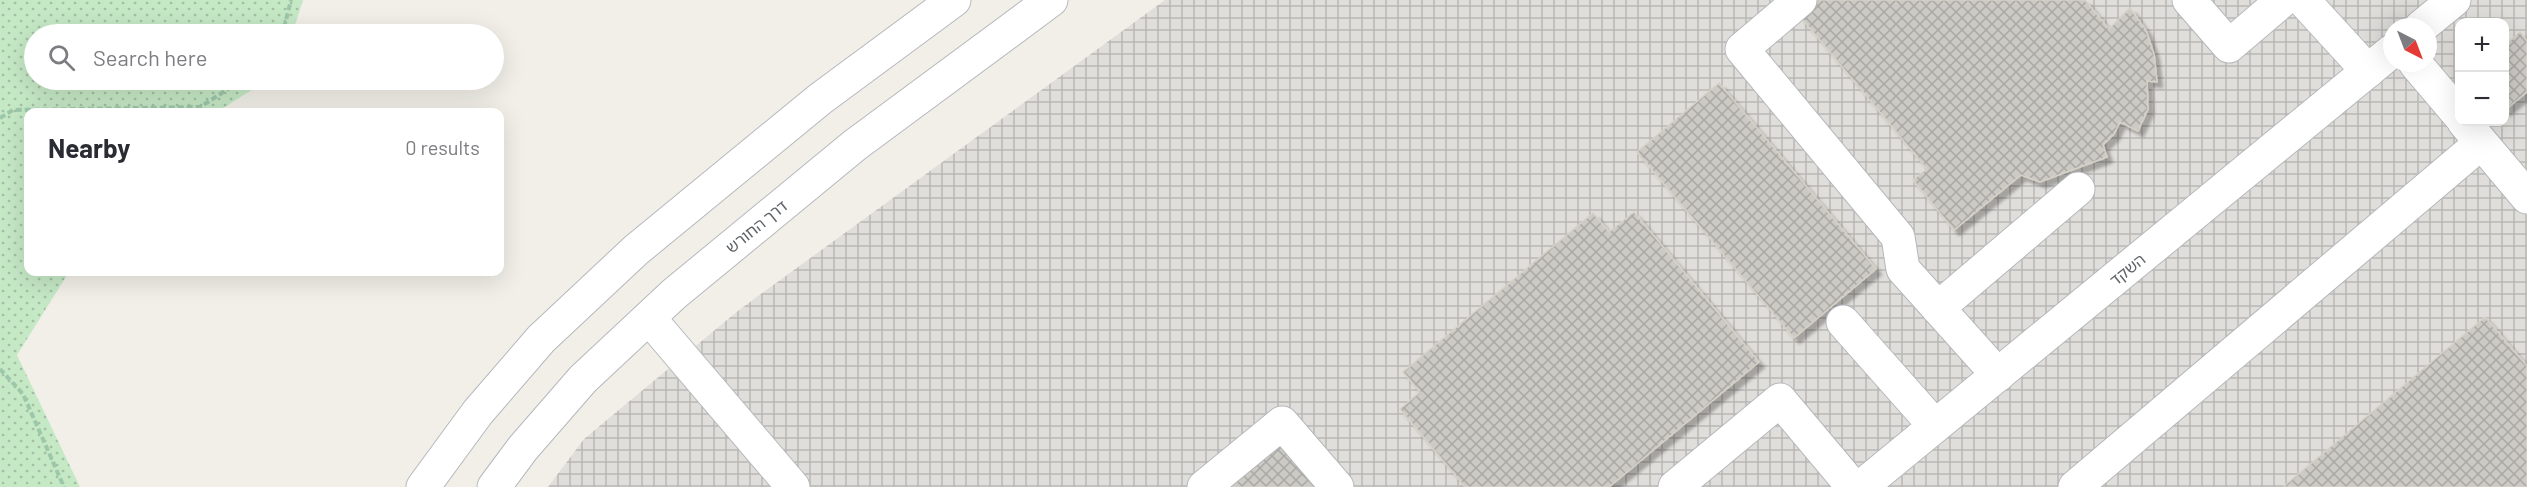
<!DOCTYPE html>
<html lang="en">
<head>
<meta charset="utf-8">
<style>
  body { margin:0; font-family:Barlow,"Noto Sans Hebrew",sans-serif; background:#f7f7f7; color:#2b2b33 }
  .controls { position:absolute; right:18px; top:18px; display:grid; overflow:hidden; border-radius:12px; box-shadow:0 6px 24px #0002 }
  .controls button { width:54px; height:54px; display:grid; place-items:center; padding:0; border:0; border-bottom:2px solid #e1e1e2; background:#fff; color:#2b2b33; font:30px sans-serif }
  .compass { position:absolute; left:2383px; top:18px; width:54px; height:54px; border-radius:50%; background:#fff; box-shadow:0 6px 24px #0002; rotate:138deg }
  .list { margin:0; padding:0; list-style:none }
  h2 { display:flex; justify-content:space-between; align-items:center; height:78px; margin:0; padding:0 24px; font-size:26px }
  h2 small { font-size:20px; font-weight:400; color:#7c7c81 }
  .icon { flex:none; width:33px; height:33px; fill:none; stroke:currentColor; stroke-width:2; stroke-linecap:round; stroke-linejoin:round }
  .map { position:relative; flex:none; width:2527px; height:487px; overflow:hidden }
  .search { position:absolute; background:#fff; box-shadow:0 6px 24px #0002; left:24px; top:24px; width:480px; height:66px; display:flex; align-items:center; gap:15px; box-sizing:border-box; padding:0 21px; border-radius:33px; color:#7c7c81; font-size:22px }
  .panel { position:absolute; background:#fff; box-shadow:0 6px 24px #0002; left:24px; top:108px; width:480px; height:168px; border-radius:12px }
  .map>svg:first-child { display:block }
  .industrial { fill:url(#industrial-grid); fill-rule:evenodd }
  .grass { fill:url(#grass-dots) }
  .building { fill:url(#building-cross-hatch); stroke:#d6d1c6; stroke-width:1.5; filter:url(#shadow) }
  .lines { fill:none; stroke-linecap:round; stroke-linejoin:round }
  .minor-casing { stroke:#b5b8bc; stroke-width:35 }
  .path { stroke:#9cc7a9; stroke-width:4; stroke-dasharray:6 3; stroke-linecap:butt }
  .minor { stroke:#fff; stroke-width:33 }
  .labels { text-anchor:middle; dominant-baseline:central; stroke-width:4.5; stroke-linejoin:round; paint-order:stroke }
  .street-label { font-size:16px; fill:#5f6368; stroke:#fff }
</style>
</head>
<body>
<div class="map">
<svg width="2527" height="487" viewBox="0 0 2527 487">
  <defs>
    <pattern id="industrial-grid" width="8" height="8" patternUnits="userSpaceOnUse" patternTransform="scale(1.5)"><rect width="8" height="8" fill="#e0deda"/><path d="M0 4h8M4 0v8" fill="none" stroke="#b9b8b5"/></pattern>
    <pattern id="grass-dots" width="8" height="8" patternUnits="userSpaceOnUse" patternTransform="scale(1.5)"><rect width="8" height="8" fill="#c5e8c5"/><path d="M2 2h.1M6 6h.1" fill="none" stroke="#a3c0a4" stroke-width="1.8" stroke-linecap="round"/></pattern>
    <pattern id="building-cross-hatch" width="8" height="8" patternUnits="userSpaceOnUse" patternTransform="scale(1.5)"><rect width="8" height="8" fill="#cccac5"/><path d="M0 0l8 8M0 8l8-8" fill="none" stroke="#a9a8a4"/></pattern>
    <filter id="shadow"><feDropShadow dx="5.5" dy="5.5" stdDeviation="1.5" flood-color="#0004"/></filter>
  </defs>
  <rect width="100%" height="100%" fill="#f1efe8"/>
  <path class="industrial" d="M1165,0h1362v487h-1979l36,-48 155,-129zM2460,22h44v100h-44zM2392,27h36v36h-36z"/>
  <path class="grass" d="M0,0h303l-11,34h-258v46h229l-2,4 -44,28h-189v160h41l-52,83 63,132h-80z"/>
  <g class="building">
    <path d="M1817,0h268l24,29 21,-21 16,22 8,24 3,28 -10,-1 1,28 -10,22 -18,-9 -6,12 -11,11 4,12 -67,25 -19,-7 -67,55 -41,-50 14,-11 -128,-154z"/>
    <path d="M2520,32l7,9v51l-23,19v-65z"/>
    <path d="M1719,83l157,186 -82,69 -157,-186z"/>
    <path d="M1634,212l125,150 -150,125h-144l-65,-78 20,-17 -17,-20 190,-159 16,19z"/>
    <path d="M2485,317l42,49v121h-244z"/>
    <path d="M1282,442l37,45h-91z"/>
  </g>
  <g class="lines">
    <defs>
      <g id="minor">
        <path d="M1800,0l-58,49 156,188 5,32 95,106"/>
        <path d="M2189,0l40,46 54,-46"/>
        <path d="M2303,0l65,71"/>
        <path d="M2421,27l33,-27"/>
        <path d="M2415,63l45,53"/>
        <path d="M2464,122l63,75"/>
        <path d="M1938,308l140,-119"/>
        <path d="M649,318l144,169"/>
        <path d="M1843,322l92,104"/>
        <path d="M423,487l55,-75 63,-73 95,-89 184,-151 134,-99"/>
        <path d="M494,487l29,-39 60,-69 91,-85 181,-149 196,-145"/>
        <path d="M1204,487l78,-64 55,64"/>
        <path d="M1675,487l105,-87 73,87"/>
        <path d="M1861,487l531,-436"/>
        <path d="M2075,487l406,-344"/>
      </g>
    </defs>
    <use href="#minor" class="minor-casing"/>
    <g class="path">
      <path d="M277,34l8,-10 6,-24"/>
      <path d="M0,118l13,-8 187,-3 42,-27"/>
      <path d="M0,369l23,25 41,93"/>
    </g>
    <use href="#minor" class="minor"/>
  </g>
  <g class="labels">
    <g class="street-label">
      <text transform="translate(756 226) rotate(-39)">דרך החורש</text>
      <text transform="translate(2127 269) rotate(-39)">השקד</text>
    </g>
  </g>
</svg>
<div class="controls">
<button>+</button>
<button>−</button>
</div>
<svg class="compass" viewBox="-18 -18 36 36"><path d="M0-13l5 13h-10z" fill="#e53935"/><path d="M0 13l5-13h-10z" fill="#7c7c81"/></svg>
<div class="search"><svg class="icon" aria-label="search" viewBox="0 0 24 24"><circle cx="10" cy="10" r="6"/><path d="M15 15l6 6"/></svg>Search here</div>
<section class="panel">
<h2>Nearby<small>0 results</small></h2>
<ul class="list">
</ul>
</section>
</div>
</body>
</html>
